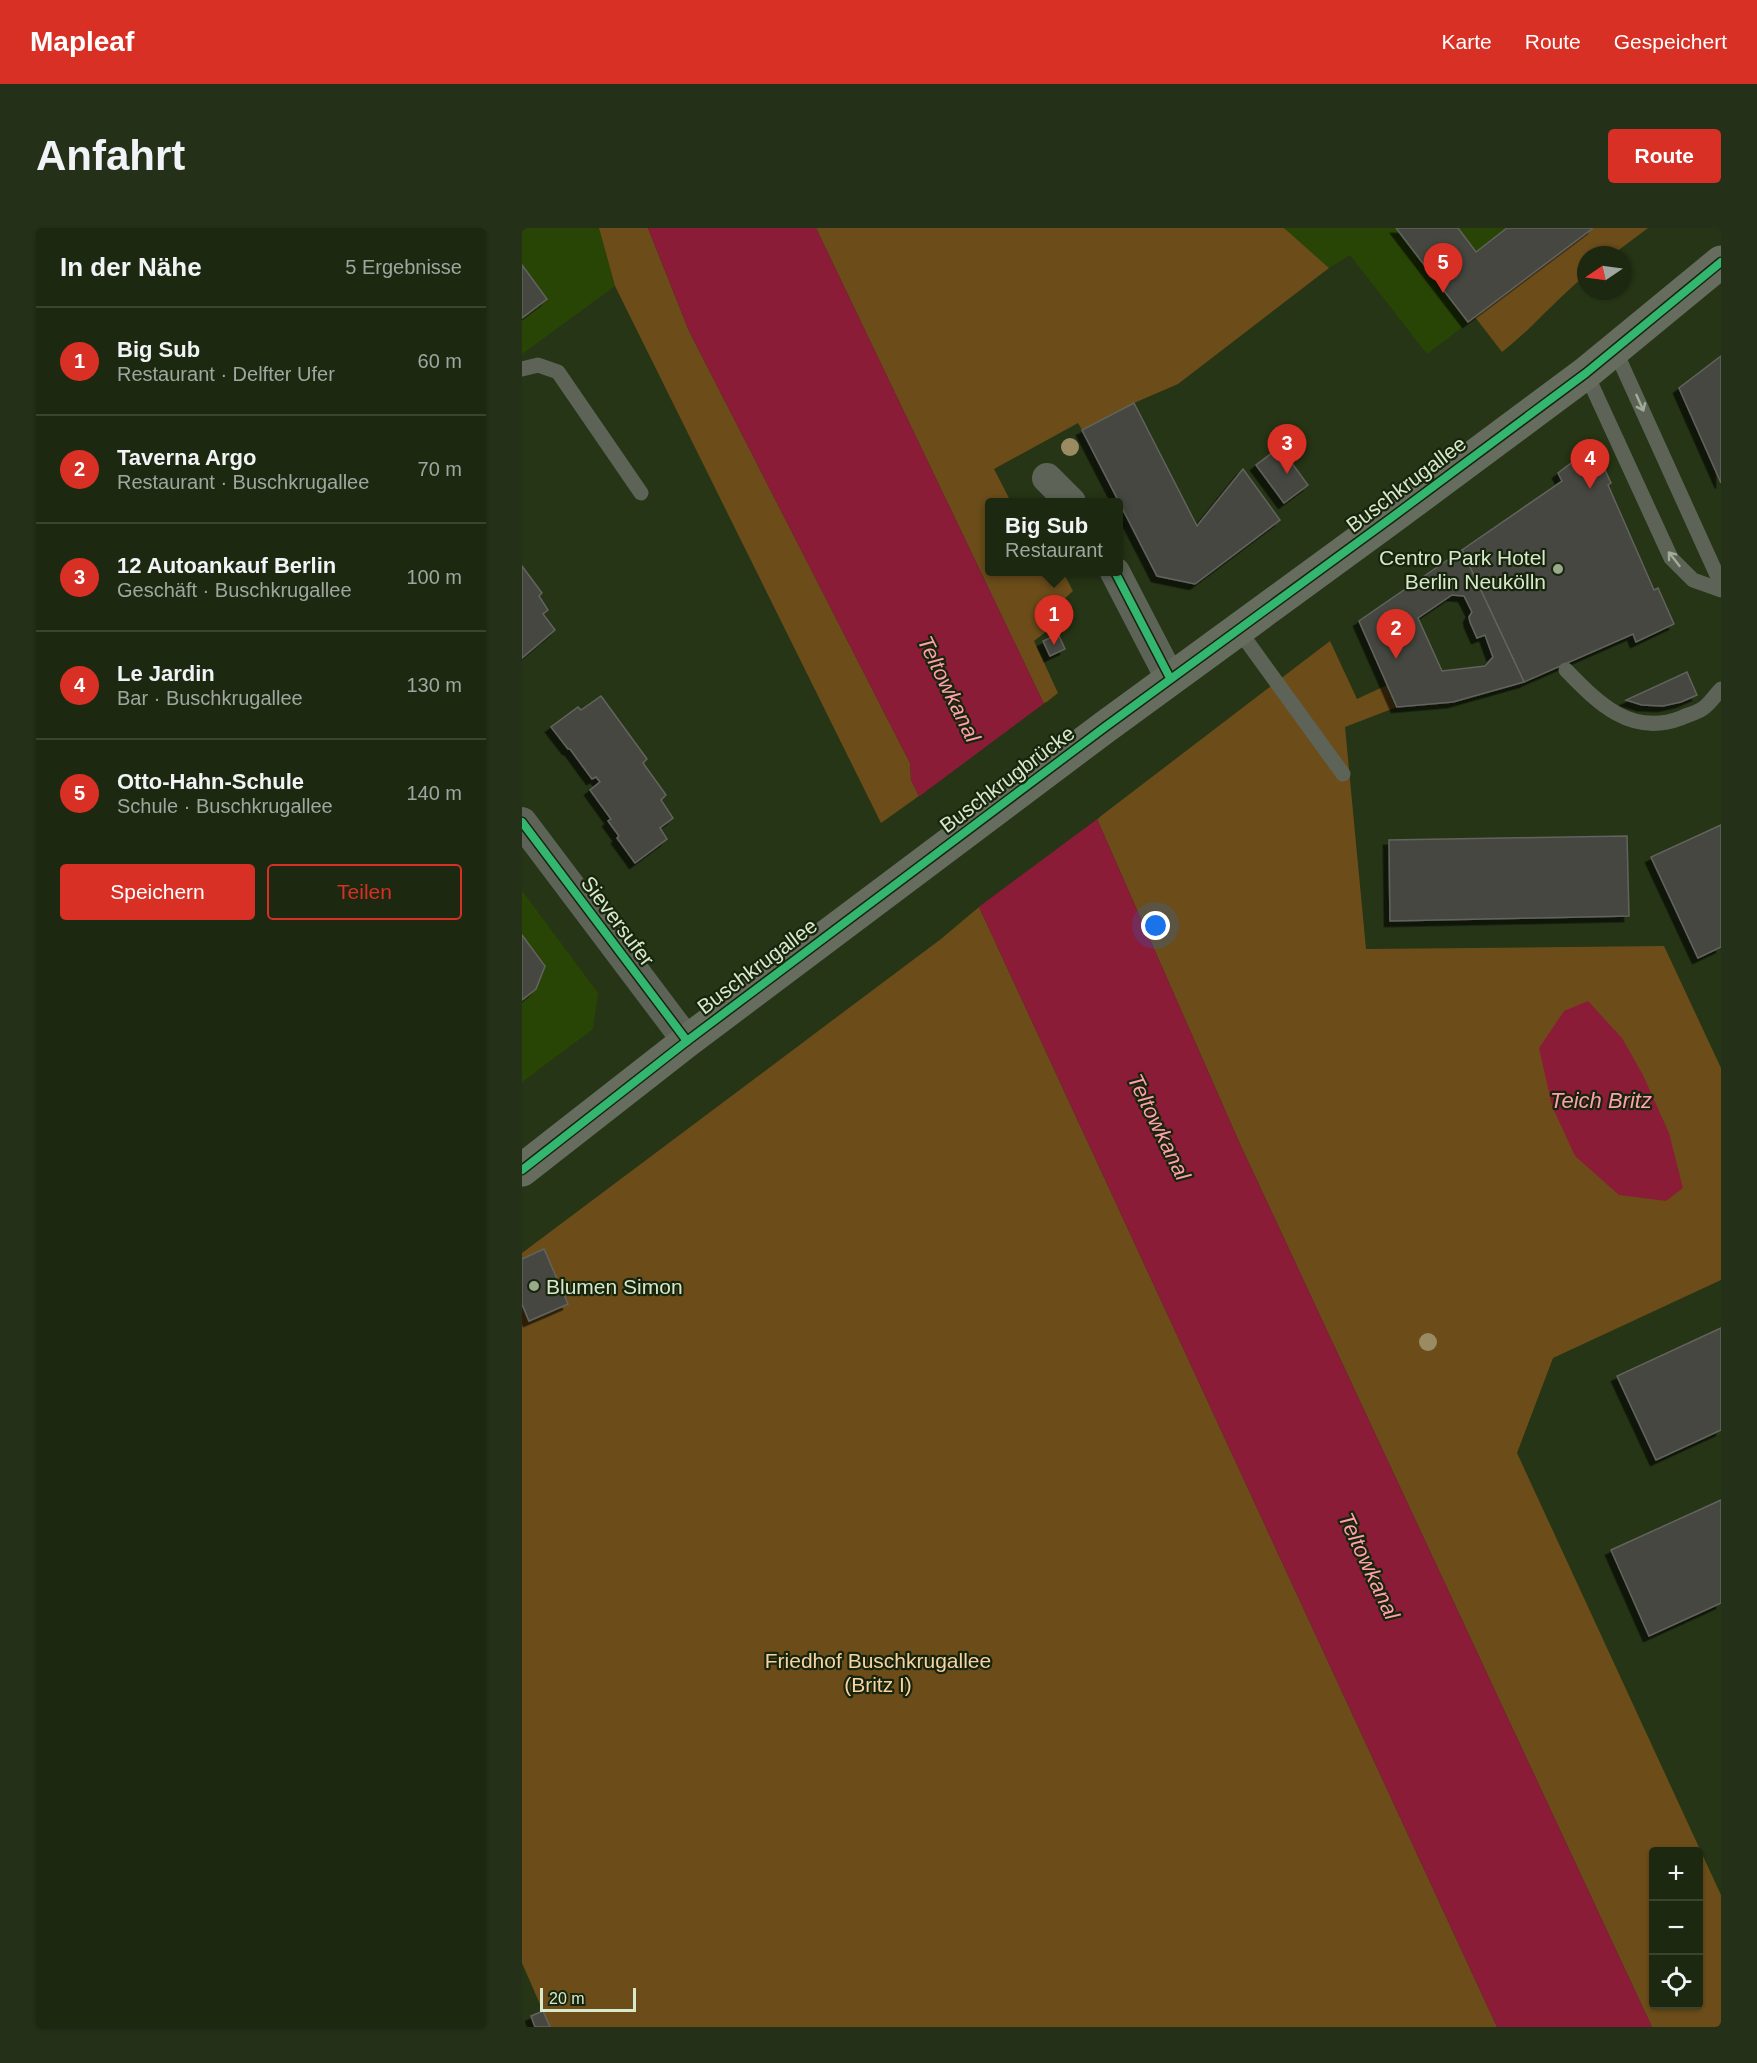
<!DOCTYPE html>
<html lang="de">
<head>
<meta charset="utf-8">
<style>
  body { margin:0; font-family:Arial,sans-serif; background:#253019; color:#f1f3f6 }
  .controls { position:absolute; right:18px; bottom:18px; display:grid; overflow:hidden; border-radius:6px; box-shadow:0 2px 4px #0004 }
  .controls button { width:54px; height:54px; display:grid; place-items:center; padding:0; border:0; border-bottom:2px solid #3a4430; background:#1c2810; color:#f1f3f6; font:30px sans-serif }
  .compass { position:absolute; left:1055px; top:18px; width:54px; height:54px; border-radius:50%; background:#1c2810; box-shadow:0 2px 4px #0004; rotate:257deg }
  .scale { position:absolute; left:18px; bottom:15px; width:96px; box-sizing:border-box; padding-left:6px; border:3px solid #d7e8cb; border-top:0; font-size:16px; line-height:21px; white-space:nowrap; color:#d7e8cb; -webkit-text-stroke:4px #18250d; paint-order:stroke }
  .you { position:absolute; left:634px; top:698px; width:21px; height:21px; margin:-15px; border:4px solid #fff; border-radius:50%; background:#1a73e8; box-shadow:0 0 0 9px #1a73e833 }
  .badge { display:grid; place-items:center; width:39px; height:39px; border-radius:50%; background:#d93025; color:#fff; font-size:20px; font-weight:700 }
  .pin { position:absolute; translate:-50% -50px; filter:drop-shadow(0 2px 3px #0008) }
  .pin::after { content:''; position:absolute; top:32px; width:21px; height:18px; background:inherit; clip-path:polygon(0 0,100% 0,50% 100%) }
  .popup { position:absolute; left:463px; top:270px; width:138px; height:78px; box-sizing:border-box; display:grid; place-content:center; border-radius:6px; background:#1c2810; filter:drop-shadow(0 2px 4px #0005); font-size:20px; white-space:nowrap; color:#a0a69f }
  .popup b { font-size:22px; color:#f1f3f6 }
  .popup::after { content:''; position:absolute; left:50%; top:100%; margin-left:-12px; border:12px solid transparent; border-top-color:#1c2810 }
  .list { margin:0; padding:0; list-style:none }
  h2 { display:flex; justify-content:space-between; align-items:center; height:78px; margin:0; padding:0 24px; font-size:26px }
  h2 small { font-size:20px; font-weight:400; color:#a0a69f }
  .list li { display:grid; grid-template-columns:39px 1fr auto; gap:18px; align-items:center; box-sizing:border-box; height:108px; padding:0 24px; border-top:2px solid #3a4430 }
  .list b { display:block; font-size:22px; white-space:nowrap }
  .list p { margin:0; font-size:20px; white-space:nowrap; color:#a0a69f }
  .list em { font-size:20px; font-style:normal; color:#a0a69f }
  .actions { display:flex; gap:12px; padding:18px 24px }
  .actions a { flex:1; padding:14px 0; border:2px solid #d93025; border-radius:6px; text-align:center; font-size:21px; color:#d93025 }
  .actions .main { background:#d93025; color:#fff }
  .icon { flex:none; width:33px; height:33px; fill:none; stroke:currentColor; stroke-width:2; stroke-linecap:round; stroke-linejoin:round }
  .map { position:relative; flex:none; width:1199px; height:1799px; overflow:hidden; border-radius:6px }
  header { display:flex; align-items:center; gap:36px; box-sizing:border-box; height:84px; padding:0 30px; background:#d93025; color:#fff }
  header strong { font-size:28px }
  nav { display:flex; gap:33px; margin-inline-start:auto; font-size:21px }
  .intro { display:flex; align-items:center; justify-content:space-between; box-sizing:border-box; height:144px; padding:0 36px }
  h1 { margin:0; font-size:42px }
  .button { padding:15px 27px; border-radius:6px; background:#d93025; color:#fff; font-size:21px; font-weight:700 }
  main { display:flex; gap:36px; padding:0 36px }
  aside { flex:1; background:#1c2810; border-radius:6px; box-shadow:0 2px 4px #0004 }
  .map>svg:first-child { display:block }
  .built { fill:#294506 }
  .green { fill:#6c4d1a; fill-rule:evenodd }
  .water { fill:#8b1c38 }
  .pier { fill:#263515 }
  .building { fill:#454641; stroke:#62635e; stroke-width:1.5; fill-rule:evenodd; filter:url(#shadow) }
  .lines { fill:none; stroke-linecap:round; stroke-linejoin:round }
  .service { stroke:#5d6457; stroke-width:15 }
  .minor { stroke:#5d6457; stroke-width:30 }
  .secondary { stroke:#666d5f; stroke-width:33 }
  .cycleway-casing { stroke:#18250d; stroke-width:11 }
  .cycleway { stroke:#33b770; stroke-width:8 }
  .tree { fill:#9a8b63 }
  .oneway { stroke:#a0ad97 }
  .poi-dot { fill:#99a98b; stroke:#18250d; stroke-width:2 }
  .labels { text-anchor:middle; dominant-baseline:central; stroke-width:4.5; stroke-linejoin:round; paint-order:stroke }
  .street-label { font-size:21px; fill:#d7e8cb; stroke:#18250d }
  .poi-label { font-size:21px; fill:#d7e8cb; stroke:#18250d; text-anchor:end }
  .park-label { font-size:21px; fill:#f9d2a3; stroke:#18250d }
  .water-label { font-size:22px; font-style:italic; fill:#fe9fab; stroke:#18250d }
</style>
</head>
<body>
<header>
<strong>Mapleaf</strong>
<nav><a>Karte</a><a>Route</a><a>Gespeichert</a></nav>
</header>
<div class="intro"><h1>Anfahrt</h1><a class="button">Route</a></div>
<main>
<aside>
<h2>In der Nähe<small>5 Ergebnisse</small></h2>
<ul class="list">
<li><span class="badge">1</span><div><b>Big Sub</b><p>Restaurant · Delfter Ufer</p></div><em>60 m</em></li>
<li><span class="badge">2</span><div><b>Taverna Argo</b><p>Restaurant · Buschkrugallee</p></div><em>70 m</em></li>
<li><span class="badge">3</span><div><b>12 Autoankauf Berlin</b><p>Geschäft · Buschkrugallee</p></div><em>100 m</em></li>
<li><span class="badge">4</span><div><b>Le Jardin</b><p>Bar · Buschkrugallee</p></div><em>130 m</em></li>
<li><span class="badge">5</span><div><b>Otto-Hahn-Schule</b><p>Schule · Buschkrugallee</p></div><em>140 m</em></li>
</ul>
<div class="actions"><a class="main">Speichern</a><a>Teilen</a></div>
</aside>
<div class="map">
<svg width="1199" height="1799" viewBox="0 0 1199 1799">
  <defs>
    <filter id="shadow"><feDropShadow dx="-5.5" dy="5.5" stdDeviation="0" flood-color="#0009"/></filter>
  </defs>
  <rect width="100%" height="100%" fill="#263515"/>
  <g class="built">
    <path d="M0,0h77l16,58 -93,68z"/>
    <path d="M762,0h309l-166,126 -77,-99 -21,13z"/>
    <path d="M0,663l76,102 -5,36 -71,53z"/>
  </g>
  <g class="green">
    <path d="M77,0h49l41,103 221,432 1,17 8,16 -38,27 -266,-537z"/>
    <path d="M294,0h468l45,40 -151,116 -44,19 -52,27 -4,-7 -84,46 17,33h-21v70h73l10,19 -10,9 8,12 -37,29 24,52 -14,11z"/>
    <path d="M1071,0h55l-36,27h-26v20c-30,24 -54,54 -84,77l-27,-35z"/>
    <path d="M808,413l27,58 30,-14 10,22 -52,20 21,222 298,-3 57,122v212l-168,78 -36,95 204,442v132h-69l-412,-883 -143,-325zM1132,1624h44v152h-44z"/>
    <path d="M457,679l518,1120h-947l-28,-64v-710l419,-314z"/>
  </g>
  <g class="water">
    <path d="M126,0h168l228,476 53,115 143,325 412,883h-155l-518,-1120 -60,-111 -8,-16 -1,-17 -221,-432z"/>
    <path d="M1066,773l34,37 21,37 26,58 14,55 -17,13 -47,-6 -44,-39 -23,-50 -13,-58 25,-37z"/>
  </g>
  <path class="pier" d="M524,474l54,115 -124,92 -59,-111z"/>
  <g class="building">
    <path d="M874,0h62l18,24 31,-24h86l-125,94z"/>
    <path d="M0,37l25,34 -25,19z"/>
    <path d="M1199,128v127l-42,-95z"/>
    <path d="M612,175l63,123 46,-57 37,51 -85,64 -38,-8 -75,-146z"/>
    <path d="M1072,218l17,37 -3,2 46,105 4,-2 16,36 -38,18 -3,-8 -109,48 -62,-132 100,-69 -4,-8z"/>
    <path d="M758,219l28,38 -24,18 -28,-38z"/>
    <path d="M940,322l62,132 -71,20 -56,5 -38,-86zM930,367l12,1 8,16 -3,5 1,5 7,16 8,-3 8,22 -8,9 -43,5 -24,-53z"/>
    <path d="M0,338l20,27 -3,3 9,14 -5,4 12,16 -33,28z"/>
    <path d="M536,406l7,15 -15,7 -7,-15z"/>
    <path d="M1165,444l10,23 -16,7 -18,4 -21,-1 -16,-5z"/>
    <path d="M79,468l46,63 -4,4 23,32 -5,5 12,18 -13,10 7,11 -32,24 -18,-25 2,-2 -11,-15 3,-2 -21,-29 10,-8 -4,-5 -4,2 -22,-30h-2l-17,-22 27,-20 3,3z"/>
    <path d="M1199,597v122l-23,11 -47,-101z"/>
    <path d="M1105,608l2,80 -239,5 -1,-81z"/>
    <path d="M0,707l23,31 -9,23 -14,11z"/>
    <path d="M22,1021l24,55 -39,17 -7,-17v-45z"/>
    <path d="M1199,1100v102l-65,30 -39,-84z"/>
    <path d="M1199,1272v103l-72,33 -38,-86z"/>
    <path d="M21,1783l7,16h-15l-4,-11z"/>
  </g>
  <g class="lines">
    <g class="service">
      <path d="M1093,122l106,234"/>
      <path d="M0,141l16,-4 20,7 83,121"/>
      <path d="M1064,145l85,185 22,22 28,10"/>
      <path d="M716,401l105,145"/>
      <path d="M1044,442c32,33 65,67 115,48 6,-3 15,-5 21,-9 7,-4 13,-14 19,-20"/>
    </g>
    <g class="minor">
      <path d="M525,250l24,24"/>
      <path d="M593,344l55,106"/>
      <path d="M0,594l165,219"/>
    </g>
    <path class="secondary" d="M0,942l165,-129 418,-314 286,-209 195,-145 135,-111"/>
    <defs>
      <g id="cycleway">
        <path d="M593,344l55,106"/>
        <path d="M0,594l165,219"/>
        <path d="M0,942l165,-129 418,-314 286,-209 195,-145 135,-111"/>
      </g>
    </defs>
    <use href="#cycleway" class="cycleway-casing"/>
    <use href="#cycleway" class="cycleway"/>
  </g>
  <g class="tree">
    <circle cx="548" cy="219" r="9"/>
    <circle cx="906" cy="1114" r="9"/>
  </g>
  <defs><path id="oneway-shaft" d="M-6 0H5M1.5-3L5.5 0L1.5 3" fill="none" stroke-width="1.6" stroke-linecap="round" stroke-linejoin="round" transform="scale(1.5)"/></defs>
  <g class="oneway">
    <use href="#oneway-shaft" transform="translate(1118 175) rotate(66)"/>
    <use href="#oneway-shaft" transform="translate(1152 331) rotate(-128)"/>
  </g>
  <g class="poi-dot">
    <circle cx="1036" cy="341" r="6"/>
    <circle cx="12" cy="1058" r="6"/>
  </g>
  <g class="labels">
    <g class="street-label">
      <text transform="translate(884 256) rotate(-37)">Buschkrugallee</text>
      <text transform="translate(485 551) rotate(-37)">Buschkrugbrücke</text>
      <text transform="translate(96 693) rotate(53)">Sieversufer</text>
      <text transform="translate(235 738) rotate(-37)">Buschkrugallee</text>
    </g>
    <g class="poi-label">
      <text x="1024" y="329">Centro Park Hotel<tspan x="1024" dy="24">Berlin Neukölln</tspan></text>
      <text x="24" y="1058" text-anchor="start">Blumen Simon</text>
    </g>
    <g class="park-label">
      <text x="356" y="1432">Friedhof Buschkrugallee<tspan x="356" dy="24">(Britz I)</tspan></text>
    </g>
    <g class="water-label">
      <text transform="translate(427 461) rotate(64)">Teltowkanal</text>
      <text x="1079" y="872">Teich Britz</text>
      <text transform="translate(637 899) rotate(64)">Teltowkanal</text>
      <text transform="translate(847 1338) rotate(65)">Teltowkanal</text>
    </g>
  </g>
</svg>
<div class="controls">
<button>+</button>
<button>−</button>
<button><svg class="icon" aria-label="locate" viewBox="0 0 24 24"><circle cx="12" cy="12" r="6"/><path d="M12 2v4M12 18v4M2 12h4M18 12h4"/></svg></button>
</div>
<svg class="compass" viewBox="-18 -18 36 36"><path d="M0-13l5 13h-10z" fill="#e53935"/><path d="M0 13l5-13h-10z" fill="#a0a69f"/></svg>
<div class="scale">20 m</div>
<div class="you"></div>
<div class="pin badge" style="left:532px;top:417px">1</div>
<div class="popup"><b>Big Sub</b>Restaurant</div>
<div class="pin badge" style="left:874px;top:431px">2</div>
<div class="pin badge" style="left:765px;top:246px">3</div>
<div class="pin badge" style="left:1068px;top:261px">4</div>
<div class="pin badge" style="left:921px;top:65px">5</div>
</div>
</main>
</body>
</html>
